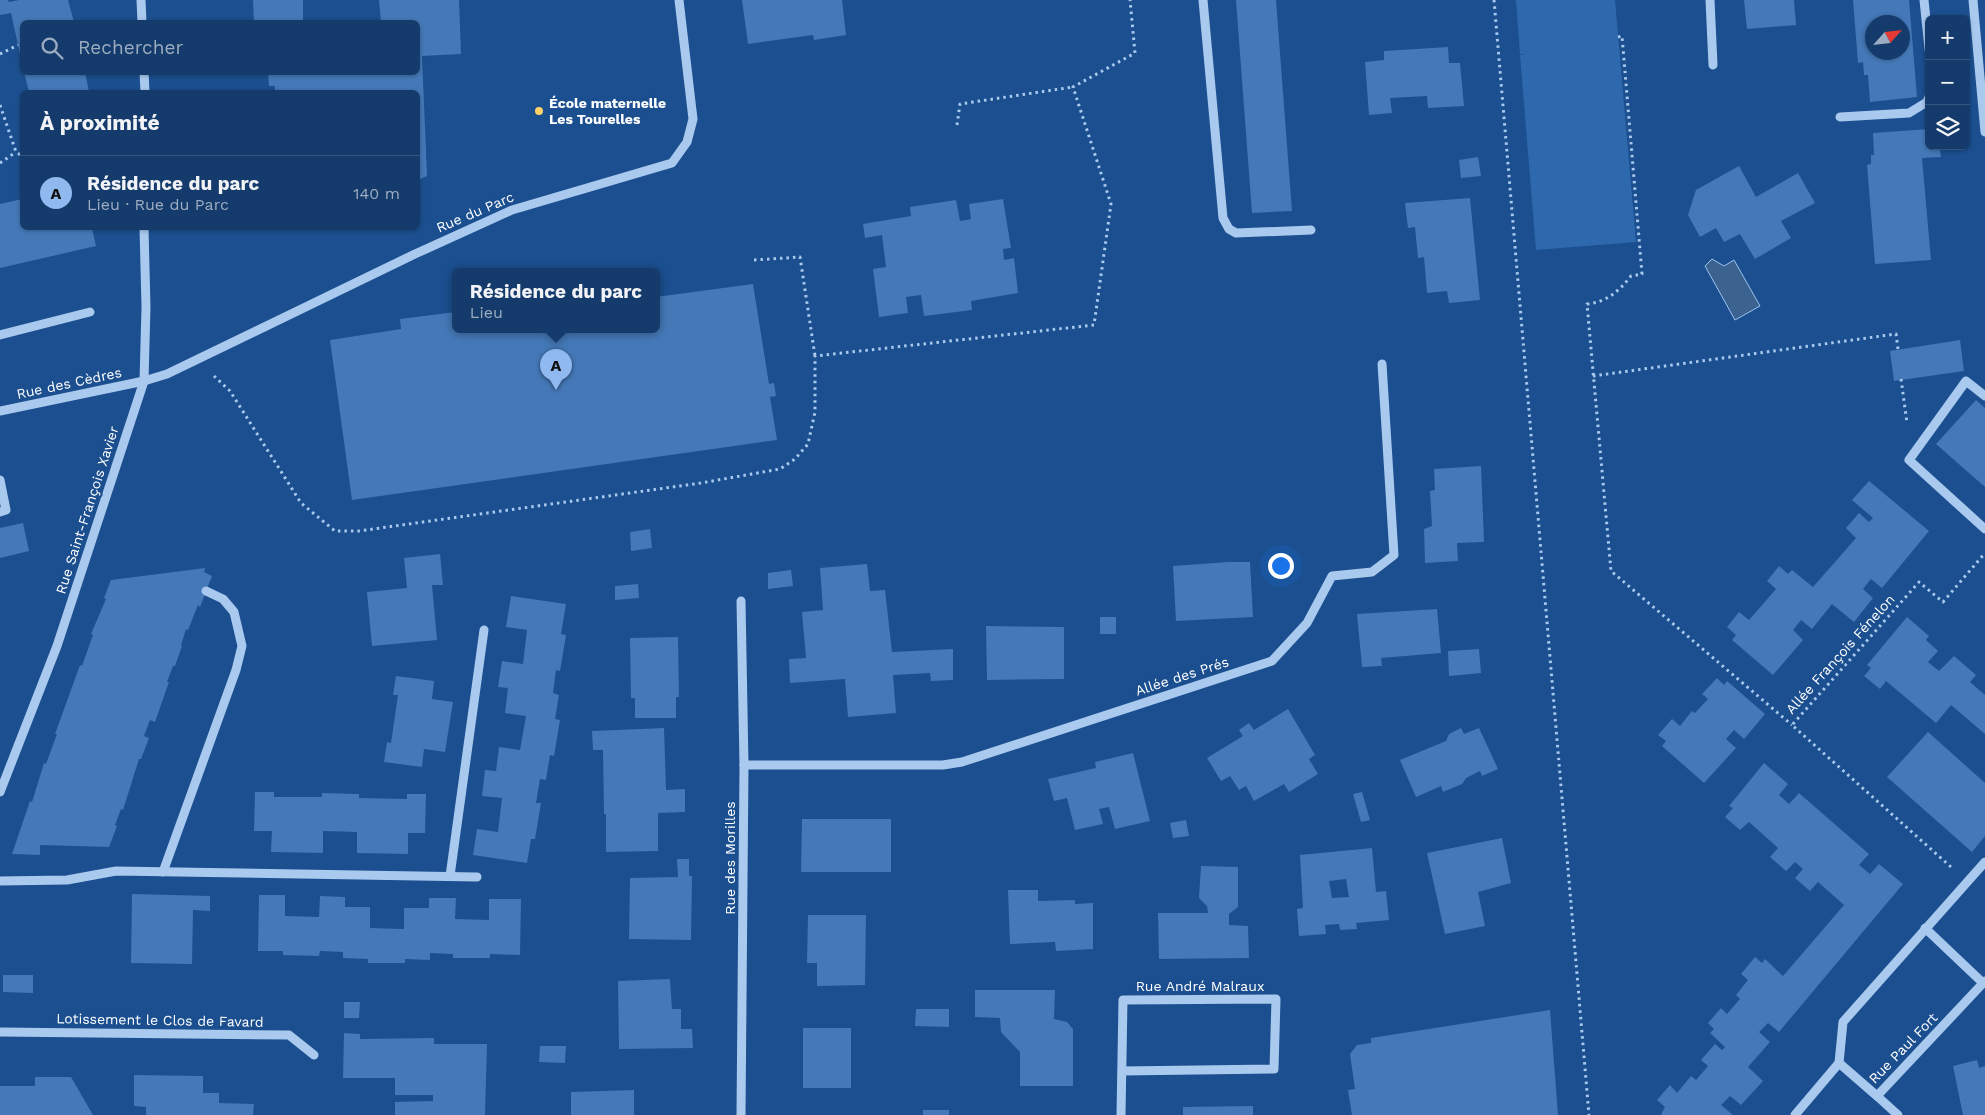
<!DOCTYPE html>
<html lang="fr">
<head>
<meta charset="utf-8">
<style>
  body { margin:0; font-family:"Work Sans",sans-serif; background:#214673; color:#f1f3f6 }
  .controls { position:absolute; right:15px; top:15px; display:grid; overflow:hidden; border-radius:8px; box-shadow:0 1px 4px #0004 }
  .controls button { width:45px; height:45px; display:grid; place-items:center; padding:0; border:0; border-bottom:1px solid #33557e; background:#143b6b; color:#f1f3f6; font:25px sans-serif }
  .compass { position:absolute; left:1865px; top:15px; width:45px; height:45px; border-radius:50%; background:#143b6b; box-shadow:0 1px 4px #0004; rotate:63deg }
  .you { position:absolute; left:1280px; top:565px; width:18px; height:18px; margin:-12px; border:4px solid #fff; border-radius:50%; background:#1a73e8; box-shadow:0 0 0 8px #1a73e833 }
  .badge { display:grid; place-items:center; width:32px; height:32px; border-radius:50%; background:#90b9f0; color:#111; font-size:16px; font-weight:700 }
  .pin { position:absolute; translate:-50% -41px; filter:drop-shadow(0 1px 2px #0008) }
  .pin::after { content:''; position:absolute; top:26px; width:18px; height:15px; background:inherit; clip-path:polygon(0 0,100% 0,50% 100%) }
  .popup { position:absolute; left:452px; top:268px; width:208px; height:65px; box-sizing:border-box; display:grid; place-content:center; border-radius:8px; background:#143b6b; filter:drop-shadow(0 1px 4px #0005); font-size:16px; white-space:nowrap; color:#9dadc1 }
  .popup b { font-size:19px; color:#f1f3f6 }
  .popup::after { content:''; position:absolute; left:50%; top:100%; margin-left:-10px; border:10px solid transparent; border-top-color:#143b6b }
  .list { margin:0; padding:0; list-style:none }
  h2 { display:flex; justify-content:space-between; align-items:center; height:65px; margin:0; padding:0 20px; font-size:21px }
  h2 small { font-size:16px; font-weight:400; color:#9dadc1 }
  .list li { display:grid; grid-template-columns:32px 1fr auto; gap:15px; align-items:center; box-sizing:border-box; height:75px; padding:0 20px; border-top:1px solid #33557e }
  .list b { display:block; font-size:19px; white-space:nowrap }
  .list p { margin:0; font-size:16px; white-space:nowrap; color:#9dadc1 }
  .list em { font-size:16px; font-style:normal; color:#9dadc1 }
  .icon { flex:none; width:28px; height:28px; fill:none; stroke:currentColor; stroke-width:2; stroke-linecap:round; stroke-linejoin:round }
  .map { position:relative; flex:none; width:1985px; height:1115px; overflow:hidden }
  .search { position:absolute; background:#143b6b; box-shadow:0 1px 4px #0004; left:20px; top:20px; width:400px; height:55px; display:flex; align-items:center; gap:12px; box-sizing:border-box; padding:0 18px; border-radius:8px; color:#9dadc1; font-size:19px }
  .panel { position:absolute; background:#143b6b; box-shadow:0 1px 4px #0004; left:20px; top:90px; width:400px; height:140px; border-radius:8px }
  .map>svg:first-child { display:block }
  .green { fill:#2e69ad }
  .water { fill:#3c6290; stroke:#9cc4f0 }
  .building { fill:#4478b7; fill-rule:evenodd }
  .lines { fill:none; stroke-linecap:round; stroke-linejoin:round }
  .path { stroke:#a9c9ee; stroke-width:3; stroke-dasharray:2.5 4; stroke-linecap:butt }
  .minor { stroke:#a9c9ee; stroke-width:9 }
  .poi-dot { fill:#ffd166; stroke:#1b4f8f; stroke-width:2 }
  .labels { text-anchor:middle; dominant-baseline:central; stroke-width:4.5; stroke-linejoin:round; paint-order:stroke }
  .poi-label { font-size:14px; font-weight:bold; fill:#fff; stroke:#1b4f8f; text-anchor:start }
  .street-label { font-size:14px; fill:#fff; stroke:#1b4f8f }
</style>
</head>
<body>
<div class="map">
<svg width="1985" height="1115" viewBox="0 0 1985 1115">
  <rect width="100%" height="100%" fill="#1b4f8f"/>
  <path class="green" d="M1516,0h99l21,242 -100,8 -16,-195 5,-1h-5z"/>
  <path class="water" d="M1712,259l12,7 10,-6 26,46 -25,14 -30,-54z"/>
  <g class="building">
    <path d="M0,0h8l1,2 10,-2h49l6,22h-52v41l-11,-50 -11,2z"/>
    <path d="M253,0h50v22h-49z"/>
    <path d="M379,0h80l2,54 -39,2 5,120 -9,4v-88h-35v-2l-108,2v-6h-6l-1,-14h150v-50h-37z"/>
    <path d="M742,0h100l4,35 -32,5 -1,-5 -65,9z"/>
    <path d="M1236,0h40l16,211 -40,2z"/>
    <path d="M1744,0h50l2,25 -49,4z"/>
    <path d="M1853,0h56l8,97 -47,5 -2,-27h-4l-1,-13 -5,1zM1872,22h30v30h-30z"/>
    <path d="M1448,47l1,16h11l4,43 -36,2 -1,-12 -37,2 2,15 -23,2 -4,-53 19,-2v-9z"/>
    <path d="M24,72h61l4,20h-60z"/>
    <path d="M1929,129l1,21 10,-1 1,8 -19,1 9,102 -56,4 -8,-99 4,-1v-9h3l-1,-22z"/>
    <path d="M1478,157l3,19 -20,2 -2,-18z"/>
    <path d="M1739,166l17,31 42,-24 17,30 -34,18 10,17 -36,21 -15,-25 -16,8 -8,-14 -16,9 -12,-22 8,-25z"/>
    <path d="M1470,198l10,102 -31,3 -2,-12 -20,2 -3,-36 -6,1 -3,-31 -7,1 -3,-25z"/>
    <path d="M22,199v29h70l4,18 -96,22v-64z"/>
    <path d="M1003,199l8,49 -8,1 1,11 10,-2 4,35 -47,8 1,9 -48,6 -3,-21 -15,2 2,16 -29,4 -6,-48 13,-2 -4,-32 -17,3 -2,-14 48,-8 -1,-9 46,-7 4,21 11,-2 -2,-15z"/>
    <path d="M753,284l16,100 5,-1 2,13 -6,1 7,43 -425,60 -22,-160 71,-11 -1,-10 56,-7v17h200v-32z"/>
    <path d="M1960,340l4,31 -70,10 -4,-30z"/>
    <path d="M1976,400l9,8v79l-49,-43z"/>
    <path d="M1481,466l3,76 -27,1 1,18 -33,2 -1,-34 8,-3 -2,-35 5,-1 -1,-21z"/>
    <path d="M1869,481l60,50 -47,57 -11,-9 -8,10 10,9 -19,24 -22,-18 -20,25 -11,-9 -8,10 10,10 -30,35 -41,-35 4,-5 -9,-8 12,-15 10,8 27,-31 -9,-8 12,-15 9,8 4,-4 21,17 43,-49 -10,-10 13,-15 10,9 4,-4 -21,-18z"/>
    <path d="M23,523l6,28 -29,7v-30z"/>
    <path d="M650,529l2,19 -21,3 -1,-19z"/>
    <path d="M440,554l3,31h-11l5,55 -65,6 -5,-54 40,-4 -3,-30z"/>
    <path d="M1228,562h22l3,55 -77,4 -3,-55z"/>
    <path d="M867,564l3,27 15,-1 7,62 61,-3v31l-22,1 -1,-8 -37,2 3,38 -48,4 -3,-38 -55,4 -1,-24 17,-1 -4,-46 21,-2 -3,-42z"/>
    <path d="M205,568l-1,4 8,4 -12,31 -2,-2 -10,25 -2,-1 -5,16 1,1 -7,20h-2l-6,16h2l-14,40 -5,-2 -6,16 5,2 -8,21h-2l-16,51 -2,-1 -6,16 2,1 -8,21 -69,-2v10l-28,-1 18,-53 2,1 12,-39 2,1 11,-30h-2l25,-69 2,1 11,-31 -2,-1 15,-35 -2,-1 7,-18z"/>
    <path d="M791,570l2,16 -25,3v-16z"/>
    <path d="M638,584l1,14 -24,2v-14z"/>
    <path d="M511,596l55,8 -5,30 5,1 -6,36 -4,-1 -3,23 6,2 -4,24 5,1 -6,36 -4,-1 -4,25 -6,-1 -4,24h5l-6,36h-4l-4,24 -54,-8 4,-26 21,3 4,-34 -20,-2 3,-26 11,1 3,-24 21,3 6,-34 -21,-3 3,-25 -10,-1 4,-26 21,3 4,-34 -21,-3z"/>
    <path d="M1437,609l4,44 -60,5 1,8 -20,1 -5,-53z"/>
    <rect x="1100" y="617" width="16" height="17"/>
    <path d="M1907,617l22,19 -3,4 12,11 -10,11 11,9 15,-15 22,19 -6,7 15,13v39l-34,-29 -15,18 -50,-42 -6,8 -16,-13 7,-8 -4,-3z"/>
    <path d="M986,626l78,1v52l-77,1z"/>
    <path d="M678,637l1,60h-3v21h-41v-20h-4l-1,-60z"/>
    <path d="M1479,649l2,24 -32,3 -1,-25z"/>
    <path d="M396,676l38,5 -2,18 21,3 -8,50 -21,-3 -2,18 -38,-5 3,-20 4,1 7,-48h-5z"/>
    <path d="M1717,678l7,7 3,-4 38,33 -21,25 -10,-9 -8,9 10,9 -32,35 -42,-37 4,-5 -8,-6 14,-16 8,7 12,-15 3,2 13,-14 -6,-5z"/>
    <path d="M1288,709l27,46 -6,4 9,15 -29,18 -5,-8 -30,17 -8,-15 -7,4 -9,-14 -9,5 -14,-23 36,-22 -4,-6 10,-7 5,7z"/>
    <path d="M664,728l2,62 19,-1v23l-27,1v38l-52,1v-38h-2l-1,-64h-10l-1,-19z"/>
    <path d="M1461,728l3,6 15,-6 19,41 -16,7 -2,-5 -14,7 -4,6 -19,8 -2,-6 -25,11 -16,-37 46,-19 3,-7z"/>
    <path d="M1928,732l57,51v53l-13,16 -85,-75z"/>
    <path d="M1133,753l17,68 -35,8 -6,-22 -10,2 4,15 -28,6 -8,-32 -13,3 -6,-22 48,-11 -1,-6z"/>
    <path d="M1764,763l24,21 -9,11 10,9 10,-11 70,61 -10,11 11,9 9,-10 24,20 -124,148 -11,-9 -9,9 11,10 -22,25 15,14 -22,24 -11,-9 -9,9 12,10h-72l4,-8 -8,-7 13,-15 7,8 14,-17 5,4 12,-14 -7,-6 14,-16 7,6 3,-3 -15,-14 4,-4 -6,-6 13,-15 6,6 13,-15 -4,-4 12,-15 -7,-6 14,-17 7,6 3,-4 18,17 61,-71 -26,-23 -8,9 -15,-13 8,-9 -8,-7 -9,9 -16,-14 8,-9 -29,-26 -9,8 -15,-13 8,-9 -4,-2z"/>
    <path d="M255,792h19v5h48v-4l37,1v4l48,1v-5h19l-1,39h-17v21l-51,-1v-21l-34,-1v22l-52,-1 1,-21h-18z"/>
    <path d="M1362,792l8,28 -9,2 -8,-28z"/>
    <path d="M802,819h89v53h-90z"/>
    <path d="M1186,820l3,16 -16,2 -3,-15z"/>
    <path d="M1502,838l9,45 -33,9 7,34 -40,8 -18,-81z"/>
    <path d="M1372,848l4,44 10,-1 3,29 -33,3 1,6 -17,1 -1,-6 -14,1 1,9 -27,2 -2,-27 6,-1 -3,-53zM1346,879l3,18 -17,1 -3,-17z"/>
    <path d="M677,859h12v17h3l-1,64 -62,-1 1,-61 48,-1z"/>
    <path d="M1201,866l37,1v40l-9,7v11l19,1 1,32 -90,1 -1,-46h50l-1,-7 -8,-8z"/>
    <path d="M1008,890h30v11l37,-1v4l18,-1v46l-37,2 -1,-9 -45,2z"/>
    <path d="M132,894l78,2v15l-17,-1 -1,54 -61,-1z"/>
    <path d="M259,895h26v21l34,1 1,-21 25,1v10h25v21l34,1v-21h25v-10h27l-1,21 34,1v-21h32l-1,56 -30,-1v4h-37v-4l-23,-1v7l-25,-1v4h-37v-4l-25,-1v-6l-23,-1 -1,5 -36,-1v-4h-25z"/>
    <path d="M808,915h58l-1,70 -48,1v-23h-10z"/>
    <path d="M3,975h30v18l-30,-1z"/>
    <path d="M670,979l2,30h9v20h11l1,19 -74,1 -1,-68z"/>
    <path d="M975,990h80l-1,29 13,3 6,7v57h-53v-34l-19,-20 -1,-14 -25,-1z"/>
    <path d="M344,1002h16l-1,16h-15z"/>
    <path d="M916,1009h33v18l-34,-1z"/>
    <path d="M1550,1010l8,105h-206l-4,-25 7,-1 -5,-35 7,-9 14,-2v-5z"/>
    <rect x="803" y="1028" width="48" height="60"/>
    <path d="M344,1033l16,1v5l74,-1v6h53l-2,71h-90v-13l38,-1v-6h-38v-17h-52z"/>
    <path d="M540,1046h26l-1,17 -26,-1z"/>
    <path d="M1977,1060l2,8 6,-2v49h-22l-10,-49z"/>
    <path d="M134,1075l69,1v17h16v10l35,1 -1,11h-107v-8l-12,-1z"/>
    <path d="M35,1077h36l22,38h-93v-29h35z"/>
    <path d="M634,1090v25h-63v-23z"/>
    <path d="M1253,1106v9h-70v-8z"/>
    <rect x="923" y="1110" width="26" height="5"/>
  </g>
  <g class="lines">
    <g class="path">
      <path d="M1494,0l95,1115"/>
      <path d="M1618,37l4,-1 20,238 -11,2c-12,15 -24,26 -44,28l24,267 181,154"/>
      <path d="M0,54l18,-9"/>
      <path d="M0,105l16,47 6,4"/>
      <path d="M957,125l3,-21 113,-17"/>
      <path d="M0,163l16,-11"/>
      <path d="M754,260l46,-3 15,99"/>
      <path d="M214,376l16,15 71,112 34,28h24l342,-48 79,-14 15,-10 13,-15 7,-32v-56l279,-31 17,-121 -38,-117 62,-34 -5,-53"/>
      <path d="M1593,376l303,-42 2,15"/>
      <path d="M1901,379l6,44"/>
      <path d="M1951,867l-159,-142 127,-143 24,20 42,-49"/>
    </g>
    <g class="minor">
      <path d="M141,0l1,22"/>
      <path d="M1203,0l20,218 6,11 7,4 75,-3"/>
      <path d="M1710,0l3,65"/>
      <path d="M1924,0l5,49"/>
      <path d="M1973,0l12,132"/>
      <path d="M144,72l1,20"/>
      <path d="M1840,117l69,-4 18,-11 2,-5"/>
      <path d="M0,335l90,-23"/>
      <path d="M1985,396l-19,-15 -57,79 76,69"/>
      <path d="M0,411l144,-30 23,-7 248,-120 97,-44 160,-47 15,-21 6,-23 -14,-119"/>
      <path d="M0,480l6,30 -6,2"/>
      <path d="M744,765h199l19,-3 310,-101 35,-38 25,-47 40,-4 22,-17 -12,-191"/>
      <path d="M0,792l57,-146 87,-265 2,-74 -2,-79"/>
      <path d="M1985,862l-142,160 -4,41 38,33 108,-115"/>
      <path d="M163,872l73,-202 6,-24 -8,-34 -11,-13 -17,-8"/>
      <path d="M450,876l34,-246"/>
      <path d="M0,881l67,-1 49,-9 361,6"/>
      <path d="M1925,928l58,55"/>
      <path d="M0,1032l289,3 25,20"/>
      <path d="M1877,1096l21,19"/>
      <path d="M741,1115l3,-350 -3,-164"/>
      <path d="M1121,1115l2,-115 153,-1 -2,70 -152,2"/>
      <path d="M1795,1115l44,-52"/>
    </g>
  </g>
  <circle class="poi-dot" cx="539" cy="111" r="5"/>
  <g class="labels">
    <g class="poi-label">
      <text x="549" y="103">École maternelle<tspan x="549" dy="16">Les Tourelles</tspan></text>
    </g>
    <g class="street-label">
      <text transform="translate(475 212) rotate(-23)">Rue du Parc</text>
      <text transform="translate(69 383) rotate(-12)">Rue des Cèdres</text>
      <text transform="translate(87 510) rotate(-72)">Rue Saint-François Xavier</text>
      <text transform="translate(1840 654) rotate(-48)">Allée François Fénelon</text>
      <text transform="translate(1182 676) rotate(-18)">Allée des Prés</text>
      <text transform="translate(730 858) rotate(-90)">Rue des Morilles</text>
      <text x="1200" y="986">Rue André Malraux</text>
      <text transform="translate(160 1020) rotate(1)">Lotissement le Clos de Favard</text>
      <text transform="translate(1903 1048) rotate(-46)">Rue Paul Fort</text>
    </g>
  </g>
</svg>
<div class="controls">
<button>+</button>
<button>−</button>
<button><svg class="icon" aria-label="layers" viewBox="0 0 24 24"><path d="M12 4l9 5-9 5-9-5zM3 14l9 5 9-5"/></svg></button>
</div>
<svg class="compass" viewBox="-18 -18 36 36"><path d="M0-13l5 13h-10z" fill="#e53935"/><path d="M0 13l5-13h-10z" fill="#9dadc1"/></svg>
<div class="you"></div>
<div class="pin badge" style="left:556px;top:390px">A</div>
<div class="popup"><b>Résidence du parc</b>Lieu</div>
<div class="search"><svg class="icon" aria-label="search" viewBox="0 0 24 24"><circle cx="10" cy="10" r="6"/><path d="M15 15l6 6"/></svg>Rechercher</div>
<section class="panel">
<h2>À proximité<small></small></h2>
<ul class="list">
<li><span class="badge">A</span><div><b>Résidence du parc</b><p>Lieu · Rue du Parc</p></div><em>140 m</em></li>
</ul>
</section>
</div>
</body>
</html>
